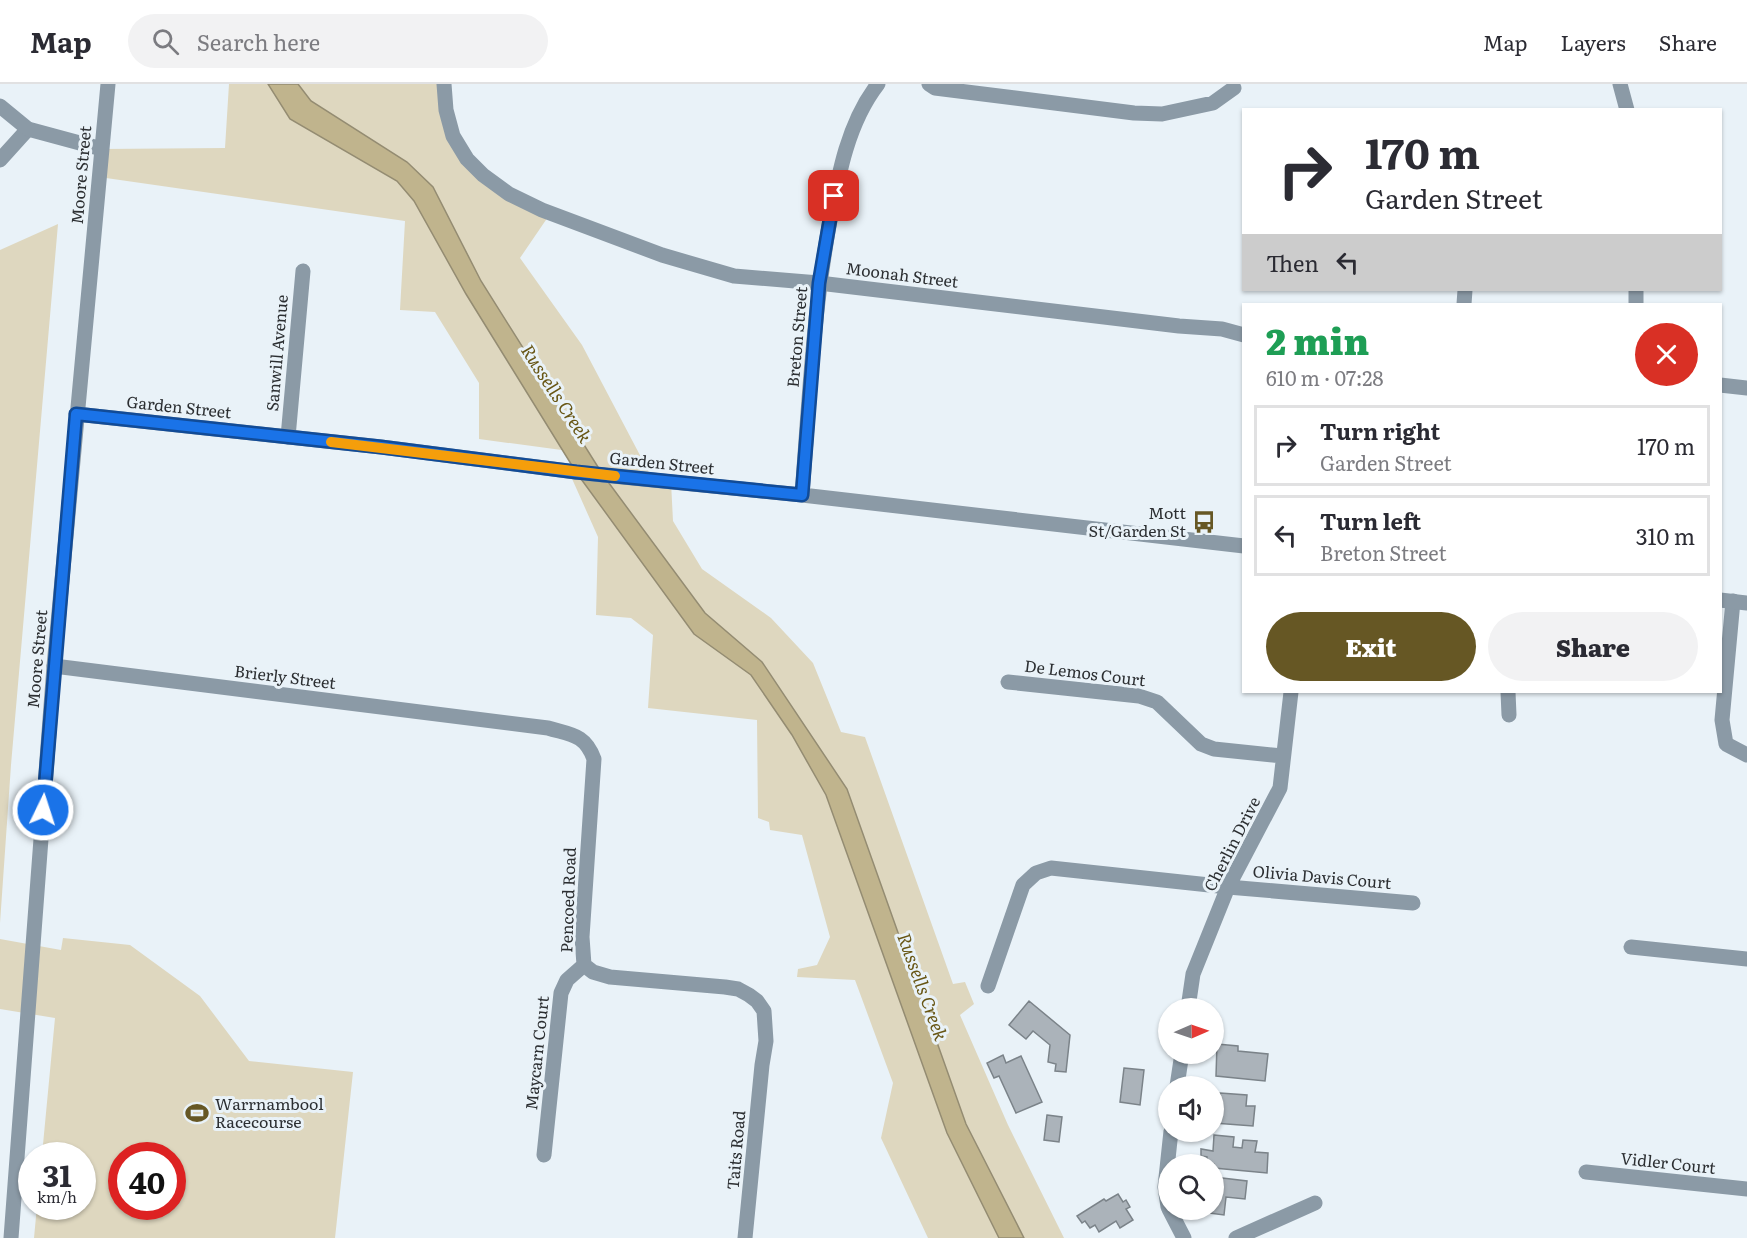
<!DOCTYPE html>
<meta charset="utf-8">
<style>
:root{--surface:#fff;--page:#f2f2f3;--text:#2b2b33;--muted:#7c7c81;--line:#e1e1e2;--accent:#665724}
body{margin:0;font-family:Literata,serif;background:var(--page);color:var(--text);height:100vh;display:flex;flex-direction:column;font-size:22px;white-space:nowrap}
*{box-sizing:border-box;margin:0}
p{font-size:20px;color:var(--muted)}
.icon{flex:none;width:33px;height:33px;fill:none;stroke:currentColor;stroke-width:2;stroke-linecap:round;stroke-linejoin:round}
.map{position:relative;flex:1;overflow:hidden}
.side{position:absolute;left:1242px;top:219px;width:480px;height:390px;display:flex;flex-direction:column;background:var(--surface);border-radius:0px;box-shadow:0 2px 4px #0004}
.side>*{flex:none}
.top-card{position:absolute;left:1242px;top:24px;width:480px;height:183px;border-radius:0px;box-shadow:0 2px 4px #0004;background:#fff;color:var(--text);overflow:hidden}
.needle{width:39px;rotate:88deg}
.fabs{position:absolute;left:1158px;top:914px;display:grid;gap:12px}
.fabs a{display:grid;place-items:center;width:66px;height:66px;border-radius:50%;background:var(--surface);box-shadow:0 2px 4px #0004;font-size:30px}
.speed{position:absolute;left:18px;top:1058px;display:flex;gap:12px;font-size:30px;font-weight:700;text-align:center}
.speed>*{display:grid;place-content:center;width:78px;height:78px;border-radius:50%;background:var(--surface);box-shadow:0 2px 4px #0004;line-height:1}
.speed small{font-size:15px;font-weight:400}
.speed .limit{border:9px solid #d22;background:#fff;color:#111}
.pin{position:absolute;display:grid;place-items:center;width:51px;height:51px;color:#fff;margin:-26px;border-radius:12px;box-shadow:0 3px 9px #0006}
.me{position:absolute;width:66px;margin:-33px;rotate:4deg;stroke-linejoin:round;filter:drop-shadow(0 0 4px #0008)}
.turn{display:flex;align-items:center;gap:21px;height:126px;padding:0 24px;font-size:27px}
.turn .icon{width:78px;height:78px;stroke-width:2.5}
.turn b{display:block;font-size:42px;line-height:51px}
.then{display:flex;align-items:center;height:57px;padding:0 24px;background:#0003;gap:12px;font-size:22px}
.round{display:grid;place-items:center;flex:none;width:63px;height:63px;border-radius:32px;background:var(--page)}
.headline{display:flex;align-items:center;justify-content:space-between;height:102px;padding:0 24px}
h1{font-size:36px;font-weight:800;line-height:45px;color:#1e9e55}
.action{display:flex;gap:12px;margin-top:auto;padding:12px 24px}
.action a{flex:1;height:69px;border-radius:36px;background:var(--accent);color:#fff;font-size:24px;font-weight:800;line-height:69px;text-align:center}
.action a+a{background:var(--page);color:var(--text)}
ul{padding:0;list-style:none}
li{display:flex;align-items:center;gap:18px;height:81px;margin:0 12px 9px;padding:0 12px;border:3px solid var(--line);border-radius:0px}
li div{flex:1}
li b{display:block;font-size:22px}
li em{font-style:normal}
header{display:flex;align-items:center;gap:36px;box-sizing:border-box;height:84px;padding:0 30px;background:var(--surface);border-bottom:2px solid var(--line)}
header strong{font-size:28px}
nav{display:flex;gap:33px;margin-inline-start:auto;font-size:21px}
.search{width:420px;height:54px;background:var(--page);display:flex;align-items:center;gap:15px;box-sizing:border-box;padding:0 21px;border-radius:33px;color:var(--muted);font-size:22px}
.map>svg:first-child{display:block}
.green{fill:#ded7bf;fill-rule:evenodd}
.water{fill:#c0b48d;stroke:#948c72;stroke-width:1.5}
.building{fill:#abb3ba;stroke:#7b8389;stroke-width:1.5}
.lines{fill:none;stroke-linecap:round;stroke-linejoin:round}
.minor{stroke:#8b9aa6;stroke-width:15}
.tertiary{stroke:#8b9aa6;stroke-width:15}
.route-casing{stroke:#114b97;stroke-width:15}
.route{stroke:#1a73e8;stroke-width:10}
.slow{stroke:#f59e0b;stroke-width:10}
.labels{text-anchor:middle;stroke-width:6;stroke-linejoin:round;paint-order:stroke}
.street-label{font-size:16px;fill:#2c2f32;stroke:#e9f2f8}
.poi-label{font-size:16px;fill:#2c2f32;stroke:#e9f2f8;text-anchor:end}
.water-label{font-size:18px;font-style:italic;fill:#685614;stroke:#e9f2f8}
</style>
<header>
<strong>Map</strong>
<div class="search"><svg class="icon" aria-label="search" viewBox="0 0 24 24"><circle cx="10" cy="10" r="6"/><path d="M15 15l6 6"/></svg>Search here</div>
<nav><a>Map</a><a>Layers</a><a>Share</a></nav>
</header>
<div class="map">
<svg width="1747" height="1154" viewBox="0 0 1747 1154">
<rect width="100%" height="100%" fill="#e9f2f8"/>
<!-- green -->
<path class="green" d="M229,0h215l23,75 83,55 -30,44 62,87 71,135 18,2 2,39 29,48 69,49 42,45 28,69 24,5 88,247 12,-2 9,22 -14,11 48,110 56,113h-136l-47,-100 12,-55 -38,-103 -58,-3 1,-8 19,-4 13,-28 -28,-102 -32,-5 -1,-8 -11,-4 -1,-98 -109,-12 5,-73 -22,-17 -35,-3 2,-78 -29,-65 18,2 -18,-23 -90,-12v-56l-44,-71 -35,-2 5,-89 -306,-44 3,-28 123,-1z
M58,140l-47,541 -11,158v-673z
M63,854l67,7 70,51 49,65 104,11 -18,166h-301l3,-32h45v-51h-40l13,-137 -55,-9v-70l61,11zM122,1071h50v51h-50z"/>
<!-- water -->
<path class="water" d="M268,0h30l13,17 96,61 26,25 48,94 122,194 102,138 57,49 85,127 119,335 58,114h-25l-52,-105 -121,-338 -34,-60 -41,-60 -57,-41 -118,-162 -110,-178 -52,-93 -17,-20 -107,-62z"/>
<!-- building -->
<path class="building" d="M1029,917l41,34 -4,37 -11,-1 1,-7 -8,-2 2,-17 -17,-14 -7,8 -17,-14z
M1217,960l21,2v5l30,3 -3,27 -49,-5z
M1003,971l3,8 15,-7 21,46 -26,11 -17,-37 -5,2 -7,-15z
M1124,984l20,2 -4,35 -20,-3z
M1220,1009l27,2 -1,11h9l-2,20 -39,-3v-10l4,1z
M1047,1031l15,2 -3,25 -15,-2z
M1214,1051l20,2 -1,10 9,1 1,-8 14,1 -2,11 13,1 -1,20 -53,-5v-4h-7v-7l-6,-1v-7l12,2z
M1214,1093l33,4 -2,18 -19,-2 -2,18 -22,-3v-3h12z
M1118,1110l5,8 3,-2 4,7 -4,2 7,11 -13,8 -4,-7 -17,11 -4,-7 -5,3 -5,-7 -3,2 -5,-7 27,-17 2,2z"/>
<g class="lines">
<!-- minor -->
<path class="minor" d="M444,0l2,26 7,26 14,23 16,16 26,19 33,16 120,45 72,21 85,7 360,43 43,3 22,6
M929,0l6,4 199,25 28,1 51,-11 21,-15
M1620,0l7,26
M0,76l28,-31
M1464,220l1,-14
M1636,220v-14
M1720,301l27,3
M288,353l15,-166
M576,388l27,3
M1733,517l-11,119 4,24 21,11
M54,582l494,62c23,7 37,6 46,31l-12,178 2,28 9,7 17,5 115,10 13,2 11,6 8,6 7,10 2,30 -4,24 -17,173
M1008,598l131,14 18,6 44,42 13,5 68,7
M1508,608l1,23
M1631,863l116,12
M988,902l35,-101 13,-12 15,-5 177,19 185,16
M1188,924l5,-34 35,-87 52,-99 11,-96
M1177,1002l5,-33
M544,1071l17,-162 6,-13 17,-15
M1586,1088l161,17
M1168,1123l-3,-20 6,-56
M1169,1125l15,29
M1236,1154l79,-35"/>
<!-- tertiary -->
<path class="tertiary" d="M0,22l28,23 74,20
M76,330l305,33 195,25
M603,391l199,20 442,51
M802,411c7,-90 11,-180 27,-269 9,-49 18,-102 49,-142
M1720,516l27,3
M11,1154l43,-572 54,-582"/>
</g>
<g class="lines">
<!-- route casing -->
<g class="route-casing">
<path id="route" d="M43,726l33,-396 305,33 195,25 226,23 17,-212 15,-87"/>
</g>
<!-- route -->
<use href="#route" class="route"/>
<!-- slow -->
<path class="slow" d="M331,358l284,34"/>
</g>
<!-- icons -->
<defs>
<g id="bus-bare" transform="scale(1.8)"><path d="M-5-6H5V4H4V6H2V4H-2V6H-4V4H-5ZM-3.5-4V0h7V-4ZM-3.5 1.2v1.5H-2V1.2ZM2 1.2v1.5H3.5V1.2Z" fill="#665724" stroke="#e9f2f8" stroke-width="2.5" paint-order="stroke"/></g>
<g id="stadium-bare" transform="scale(1.8)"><path d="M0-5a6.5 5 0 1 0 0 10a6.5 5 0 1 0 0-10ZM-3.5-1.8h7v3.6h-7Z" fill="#665724" stroke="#e9f2f8" stroke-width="2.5" paint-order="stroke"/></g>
</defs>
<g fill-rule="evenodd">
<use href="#bus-bare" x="1204" y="438"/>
<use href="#stadium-bare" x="197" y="1029"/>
</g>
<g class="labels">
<!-- street labels -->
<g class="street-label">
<text transform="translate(81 91) rotate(-85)" y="6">Moore Street</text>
<text transform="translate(902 191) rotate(7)" y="6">Moonah Street</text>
<text transform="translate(797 253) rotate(-85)" y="6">Breton Street</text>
<text transform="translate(277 269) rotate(-85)" y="6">Sanwill Avenue</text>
<text transform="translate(179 323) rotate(6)" y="6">Garden Street</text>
<text transform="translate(662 379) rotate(6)" y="6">Garden Street</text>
<text transform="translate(37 575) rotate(-85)" y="6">Moore Street</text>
<text transform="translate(1085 589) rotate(7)" y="6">De Lemos Court</text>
<text transform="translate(285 593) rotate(7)" y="6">Brierly Street</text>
<text transform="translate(1232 760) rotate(-63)" y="6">Cherlin Drive</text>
<text transform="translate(1322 793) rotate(5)" y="6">Olivia Davis Court</text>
<text transform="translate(568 816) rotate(-88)" y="6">Pencoed Road</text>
<text transform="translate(537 969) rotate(-84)" y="6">Maycarn Court</text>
<text transform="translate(736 1066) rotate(-85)" y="6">Taits Road</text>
<text transform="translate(1668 1079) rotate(6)" y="6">Vidler Court</text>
</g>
<!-- poi labels -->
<g class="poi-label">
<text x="1186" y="435">Mott<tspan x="1186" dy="18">St/Garden St</tspan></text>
<text x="215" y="1026" text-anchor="start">Warrnambool<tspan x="215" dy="18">Racecourse</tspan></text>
</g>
<!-- water labels -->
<g class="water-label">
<text transform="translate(556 310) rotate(57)" y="6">Russells Creek</text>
<text transform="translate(922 903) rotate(70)" y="6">Russells Creek</text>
</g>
</g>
</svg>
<div class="fabs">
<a><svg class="needle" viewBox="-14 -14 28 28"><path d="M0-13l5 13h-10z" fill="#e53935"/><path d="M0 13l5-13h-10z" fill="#7c7c81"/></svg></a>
<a><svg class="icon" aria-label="sound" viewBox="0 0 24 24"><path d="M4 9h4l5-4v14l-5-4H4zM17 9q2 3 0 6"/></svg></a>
<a><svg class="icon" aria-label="search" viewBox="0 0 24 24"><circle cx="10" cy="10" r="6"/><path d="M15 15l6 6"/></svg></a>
</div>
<div class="speed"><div>31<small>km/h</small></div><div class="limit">40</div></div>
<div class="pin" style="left:834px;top:112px;background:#d93025"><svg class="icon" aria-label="arrive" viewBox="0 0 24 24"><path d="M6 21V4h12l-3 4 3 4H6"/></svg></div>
<svg class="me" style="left:43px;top:726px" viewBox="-20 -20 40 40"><circle r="17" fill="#1a73e8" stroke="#fff" stroke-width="3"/><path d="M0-11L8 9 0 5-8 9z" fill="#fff"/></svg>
<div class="top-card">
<div class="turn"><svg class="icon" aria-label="right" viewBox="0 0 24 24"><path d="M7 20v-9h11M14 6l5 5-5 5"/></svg><div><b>170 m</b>Garden Street</div></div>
<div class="then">Then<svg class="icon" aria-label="left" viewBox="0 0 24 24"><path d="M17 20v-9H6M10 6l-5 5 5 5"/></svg></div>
</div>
<section class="side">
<div class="headline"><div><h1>2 min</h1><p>610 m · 07:28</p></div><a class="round" style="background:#d93025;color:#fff"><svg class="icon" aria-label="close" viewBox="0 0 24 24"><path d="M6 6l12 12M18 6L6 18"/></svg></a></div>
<ul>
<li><svg class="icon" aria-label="right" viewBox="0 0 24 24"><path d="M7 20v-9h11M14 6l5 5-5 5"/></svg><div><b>Turn right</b><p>Garden Street</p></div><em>170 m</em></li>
<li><svg class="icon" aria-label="left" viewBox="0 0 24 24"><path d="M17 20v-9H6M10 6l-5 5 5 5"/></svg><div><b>Turn left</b><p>Breton Street</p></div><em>310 m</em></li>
</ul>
<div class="action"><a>Exit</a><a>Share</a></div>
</section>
</div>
